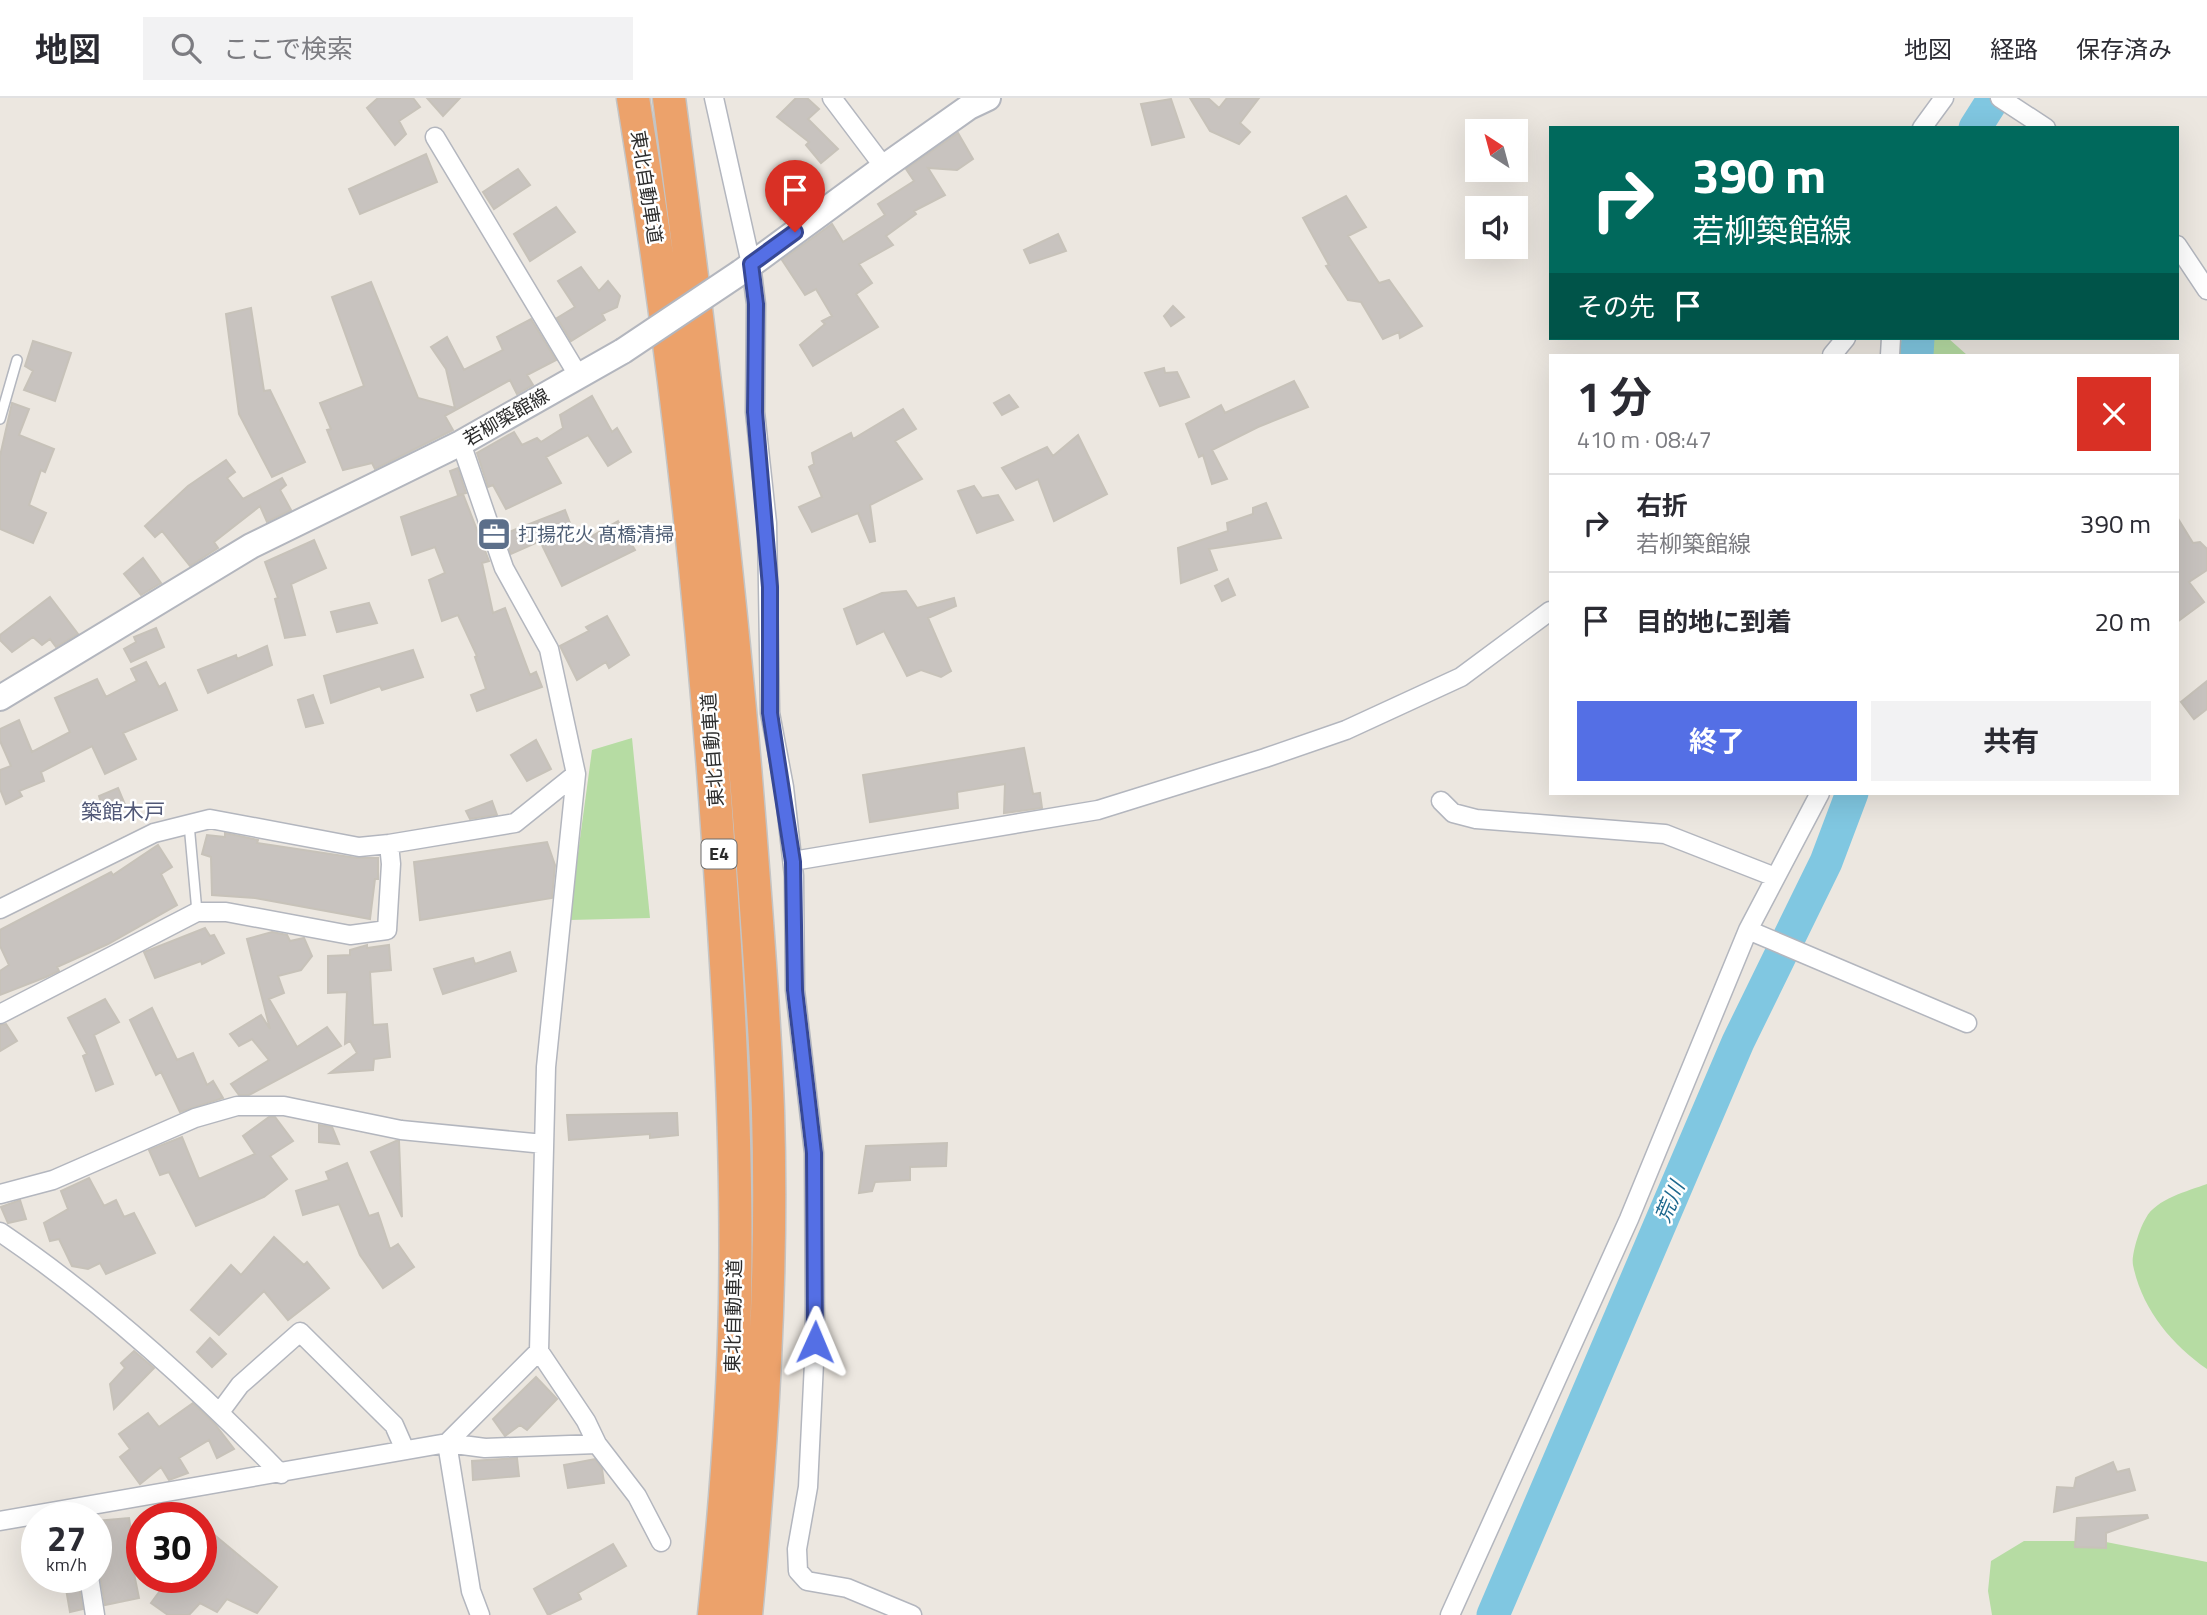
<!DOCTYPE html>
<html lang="ja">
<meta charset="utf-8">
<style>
:root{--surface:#fff;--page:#f2f2f3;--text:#2b2b33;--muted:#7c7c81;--line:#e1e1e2;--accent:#546fe5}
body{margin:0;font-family:"Titillium Web","Noto Sans JP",sans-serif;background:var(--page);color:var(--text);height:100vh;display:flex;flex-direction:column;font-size:26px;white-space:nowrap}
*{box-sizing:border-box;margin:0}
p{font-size:23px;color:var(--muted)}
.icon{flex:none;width:38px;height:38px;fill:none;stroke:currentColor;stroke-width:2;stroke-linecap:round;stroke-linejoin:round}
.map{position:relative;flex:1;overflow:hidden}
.side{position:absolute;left:1549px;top:256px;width:630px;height:441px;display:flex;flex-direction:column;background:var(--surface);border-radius:0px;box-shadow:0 7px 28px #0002}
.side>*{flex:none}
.top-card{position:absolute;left:1549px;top:28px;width:630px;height:214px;border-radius:0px;box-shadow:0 7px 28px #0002;background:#00695c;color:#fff;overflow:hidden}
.needle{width:46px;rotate:324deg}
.controls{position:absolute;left:1465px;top:21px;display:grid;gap:14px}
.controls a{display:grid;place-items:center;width:63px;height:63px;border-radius:0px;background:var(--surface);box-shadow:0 7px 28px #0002;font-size:35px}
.speed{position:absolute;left:21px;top:1404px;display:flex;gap:14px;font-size:35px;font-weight:700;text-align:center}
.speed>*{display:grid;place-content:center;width:91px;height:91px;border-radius:50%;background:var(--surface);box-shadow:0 7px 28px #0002;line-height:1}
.speed small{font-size:18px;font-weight:400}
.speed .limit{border:10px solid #d22;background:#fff;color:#111}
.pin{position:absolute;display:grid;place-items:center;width:60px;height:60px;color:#fff;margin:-72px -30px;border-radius:50% 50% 50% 0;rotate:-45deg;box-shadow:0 0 7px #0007}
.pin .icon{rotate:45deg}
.me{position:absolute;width:77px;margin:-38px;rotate:1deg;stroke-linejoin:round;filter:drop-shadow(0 0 5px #0008)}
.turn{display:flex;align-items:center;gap:24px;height:147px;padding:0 28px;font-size:32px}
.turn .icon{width:91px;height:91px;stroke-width:2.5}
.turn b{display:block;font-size:49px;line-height:60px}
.then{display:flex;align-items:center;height:66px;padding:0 28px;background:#0003;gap:14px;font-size:26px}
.round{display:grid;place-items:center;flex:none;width:74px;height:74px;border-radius:0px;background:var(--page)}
.summary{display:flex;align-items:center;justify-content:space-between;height:119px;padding:0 28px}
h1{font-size:42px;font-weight:700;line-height:52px}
.cta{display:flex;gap:14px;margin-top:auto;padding:14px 28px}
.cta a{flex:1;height:80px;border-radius:0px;background:var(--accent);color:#fff;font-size:28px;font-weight:700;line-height:80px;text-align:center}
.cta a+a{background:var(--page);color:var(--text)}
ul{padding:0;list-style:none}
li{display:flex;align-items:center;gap:21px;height:98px;padding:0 28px;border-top:2px solid var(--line)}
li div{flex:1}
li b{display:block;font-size:26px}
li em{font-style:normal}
header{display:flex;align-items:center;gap:42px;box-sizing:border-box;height:98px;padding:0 35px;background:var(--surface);border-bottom:2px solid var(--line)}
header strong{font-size:33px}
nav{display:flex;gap:38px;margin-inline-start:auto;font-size:24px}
.search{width:490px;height:63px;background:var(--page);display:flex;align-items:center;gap:18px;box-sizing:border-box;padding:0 24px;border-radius:0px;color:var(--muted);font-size:26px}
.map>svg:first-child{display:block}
.green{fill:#b6dca3}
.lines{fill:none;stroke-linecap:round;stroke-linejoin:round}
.river{stroke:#80c7e1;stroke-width:33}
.building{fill:#c8c3bf;stroke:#c7c2b9;stroke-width:2}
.lane-casing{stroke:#b3b6be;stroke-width:12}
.street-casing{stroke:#b3b6be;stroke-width:21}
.secondary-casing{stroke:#b3b6be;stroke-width:28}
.highway-casing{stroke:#c4c4c4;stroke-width:35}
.lane{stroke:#fff;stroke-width:9}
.street{stroke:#fff;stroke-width:18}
.secondary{stroke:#fff;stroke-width:24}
.highway{stroke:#eca26b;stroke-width:32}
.secondary-bridge-casing{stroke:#b3b6be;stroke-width:28;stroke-linecap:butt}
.secondary-bridge{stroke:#fff;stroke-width:24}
.route-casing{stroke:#374895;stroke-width:18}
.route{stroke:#546fe5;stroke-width:12}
.labels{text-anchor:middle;stroke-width:5;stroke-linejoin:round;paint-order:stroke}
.shield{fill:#fff;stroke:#6b6b6b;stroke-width:2}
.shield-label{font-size:18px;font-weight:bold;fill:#2c2c2c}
.street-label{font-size:19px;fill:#2c2c2c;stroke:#fff}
.service-label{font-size:19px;fill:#4e5e75;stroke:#fff;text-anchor:start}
.neighbourhood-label{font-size:21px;fill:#515877;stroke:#fff}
.water-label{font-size:21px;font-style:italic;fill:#1e688e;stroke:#fff}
</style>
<header>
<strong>地図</strong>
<div class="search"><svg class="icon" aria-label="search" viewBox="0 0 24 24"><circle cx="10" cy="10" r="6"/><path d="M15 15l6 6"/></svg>ここで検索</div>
<nav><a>地図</a><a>経路</a><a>保存済み</a></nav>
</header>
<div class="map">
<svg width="2207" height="1517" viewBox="0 0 2207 1517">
<rect width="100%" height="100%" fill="#ece7e0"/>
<!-- green -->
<path class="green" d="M1904,240h44l19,17h-80z
M632,640l18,180 -81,2 23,-170z
M2207,1086v185c-36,-25 -65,-60 -74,-104 -2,-10 7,-38 13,-47 10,-19 42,-27 61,-34z
M2024,1443h77l106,21v53h-215l-4,-24 3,-30z"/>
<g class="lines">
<!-- river -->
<path class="river" d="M1975,30l19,-30
M1917,257l1,-17
M1493,1517l245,-573 88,-180 26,-69"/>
</g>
<!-- building -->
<path class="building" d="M378,0h35l7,9 -21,14 7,13 -11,11 -28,-37z
M427,0h33l-17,18z
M796,0h11l12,11 -11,10 30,30 -17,14 -15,-18 3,-3 -32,-25z
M1190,0h18l11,10 8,-10h32l-19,25 10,9 -11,12 -29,-13z
M1171,1l13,38 -32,8 -11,-41z
M958,35l15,26 -16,11 -29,-2 17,27 -31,16 2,3 -30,22 7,9 -34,19 13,19 -16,11 22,33 -65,39 -13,-21 25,-21 -3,-3 10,-5 -16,-27 -11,6 -23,-35 50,-36 11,18 42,-27 -7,-11 36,-23 -8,-12z
M426,56l11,28 -77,32 -11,-25z
M518,71l12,16 -36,24 -11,-17z
M801,73l14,19 -34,29 -12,-17z
M1346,98l20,31 -18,9 31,47 10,-3 33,46 -22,12 -1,-6 -16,7 -22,-37 -13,-2 -22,-34 3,-1 -26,-47z
M556,109l19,25 -45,29 -16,-27z
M1058,136l8,17 -36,12 -6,-13z
M581,169l18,24 9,-10 12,15 -3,11 -15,7 3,6 -34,21 -14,-23 18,-11 -17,-26z
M371,184l47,116 37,10 -9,-39 -15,-22 16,-10 17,33 39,-20 -6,-13 34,-18 25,41 -29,15 6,10 -16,9 -7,-14 -65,36 8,14 -78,39 -3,-6 -29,7 -16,-40 4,-1 -11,-26 44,-17 -32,-89z
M1173,208l11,11 -13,9 -7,-10z
M251,210l13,83 6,-1 35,72 -33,15 -33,-63 -13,-100z
M33,243l38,12 -16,48 -31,-11 9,-19 -8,-5z
M1164,270l1,5 12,-1 12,25 -29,9 -15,-33z
M1294,283l14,26 -50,20 -46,23 15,29 -15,5 -9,-29 -4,2 -13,-33 35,-19 4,8z
M1009,297l9,12 -16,8 -8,-12z
M592,298l20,36 5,-4 14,24 -23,14 -20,-31 -42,22 15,26 -55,26 -13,-24 -5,2 -11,-34 37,-21 8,13 15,-7 4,4 22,-14 -3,-13z
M12,305l17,6 -10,26 35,14 -9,23 -4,-2 -12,35 17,8 -13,30 -33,-14v-73z
M903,311l13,20 -21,12 27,38 -52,26 5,36 -5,1 -12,-29 -46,19 -13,-25 23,-10 -13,-30 5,-3 -2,-11 39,-20 2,6z
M1078,337l29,59 -53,27 -16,-42 -22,10 -14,-21 45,-21 6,9z
M226,362l9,12 -8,6 16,21 39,-21 4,7 -6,5 11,20 -24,12 -7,-16 -46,36 4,6 -28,18 -28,-35 -7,6 -10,-11 43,-40z
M458,370l8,25 -8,2 -8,-24z
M974,388l8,12 16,-3 15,25 -36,13 -19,-42z
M463,396l26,67 -7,2 11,50 12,-5 25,67 6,-3 6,15 -65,24 -6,-16 15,-6 -11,-32 2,-1 -19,-41 -16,6 -13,-41 16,-7 -10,-26 -23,8 -11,-38z
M1266,405l15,35 -72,11 8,21 -36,13 -3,-35 50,-17 -1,-8 26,-9v-6z
M565,412l13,34 40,-23 17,29 -73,36 -22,-45 -29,13 -7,-20z
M2177,419l16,26 7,-1 7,7v21l-18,12 15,20 -27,20z
M314,442l12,28 -35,16 14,51 -20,3 -10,-39 3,-1 -13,-36z
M143,460l18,25 -20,12 -17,-21z
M1228,481l7,16 -13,6 -7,-15z
M906,493l11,17 37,-10 2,8 -28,12 23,53 -10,6 -20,-7 -14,6 -23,-45 -27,13 -13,-35 38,-16z
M50,499l28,37 -22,13 -6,-8 -8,6 -9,-8 -21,15 -12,-12v-5z
M369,505l8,20 -40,9 -6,-20z
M607,518l22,39 -20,13 -3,-6 -29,18 -17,-34 29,-15 -3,-4z
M156,530l8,19 -33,15 -7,-13 12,-7 -2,-5z
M267,548l5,19 -64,28 -10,-23 38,-15 1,4z
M413,552l10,27 -41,13 -2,-4 -49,17 -7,-27z
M146,564l13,25 6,-4 12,27 -54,23 13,26 -31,15 -13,-28 -51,26 3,9 -25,10 3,5 -16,8 -6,-15v-19l11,-4 -11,-25v-12l19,-9 13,32 38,-20 -15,-34 42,-19 9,18 31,-16 -6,-12z
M2207,583v28l-13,10 -13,-17z
M313,597l10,28 -17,4 -8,-27z
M536,642l15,29 -24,12 -16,-26z
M1024,650l9,46 7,-1 2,15 -38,5 1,-29 -48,8 1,16 -88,14 -7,-47z
M118,690l8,19 -20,10 -7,-21z
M492,703l5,14 -27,4 -4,-8z
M225,735l33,7 -1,3 100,15h21v21h-3l-5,40 -115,-21 -43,-3 -1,-38 -9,-3 5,-19 18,2z
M547,744l8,23 -3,33 -132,22 -6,-58z
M158,747l14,22 -11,7 16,31 -69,39 -51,23 2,4 -13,6 -46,18v-24l9,-6 -9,-19v-16l111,-58 2,3z
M205,830l5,8 4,-1 10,18 -22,11 -1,-3 -46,17 -11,-26z
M272,834l15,3 3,6 14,-3 8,18 -11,14 -23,6 6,17 -15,6 28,48 30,-20 14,19 -92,49h-10l-8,-11 38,-24 -17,-21 -13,7 -9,-12 31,-19 9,14 -23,-90z
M367,847v3l22,-3 2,25 -21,2 3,53 14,-1 3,33 -16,2 -1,11 -43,3 27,-20 -7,-12 -5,3 2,-52 -19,1v-37l22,-1v-5z
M510,854l6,19 -73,23 -9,-25 39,-11 2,6z
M105,901l14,23 -25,13 19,49 -17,7 -13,-35 4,-2 -19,-36z
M152,910l25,52 16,-7 14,32 6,-4 10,17 -43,14 -19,-40 -5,3 -26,-55z
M6,926l11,17 -17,10v-26z
M677,1015l1,22 -28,3v-4l-81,6 -2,-25z
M269,1019h6l18,24 -23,15 17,23 -23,18 -68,29 -27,-54 -9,3 -11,-25 33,-13 17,42 56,-25 -12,-18z
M319,1027l13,2 7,17 -20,-2z
M396,1043h3l3,76 -31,-65z
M947,1045l-1,23 -36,1v13l-35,2 -3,9 -13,2 7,-47z
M347,1065l22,53 9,-3 12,36 8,-5 16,23 -31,21 -23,-33 -21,-51 -36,11 -7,-24 33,-11 -3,-8z
M89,1080l15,28 12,-6 8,17 10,-4 21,40 -49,21 -6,-11 -12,6 -16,-3 -13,-27 -9,2 -6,-18 24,-14 -7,-18z
M20,1102l6,19 -18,4 -7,-16z
M274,1139l30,28 3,-3 22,26 -41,32 -24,-29 -45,44 -28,-25 40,-45 10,10z
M210,1240l16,16 -14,13 -15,-15z
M134,1253l20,17 -40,41 -4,-25 15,-16 -4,-5z
M536,1279l21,22 -30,31 -7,-5 -15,11 -12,-17z
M193,1305l21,20 20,26 -17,9 -8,-18 -30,18 9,15 -19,7 -8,-13 -21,17 -20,-27 10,-8 -11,-15 29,-21 11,14z
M517,1360l2,18 -46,4 -1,-19z
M595,1361l7,10 2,14 -36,5 -4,-23z
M2113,1364l4,10 12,-3 6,21 -81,22 3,-25 17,1 2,-10z
M2147,1417l1,3 -42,15v15l-31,-1 2,-29z
M129,1420l5,30 -5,1 10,49 -34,7 -9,-52v-32z
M212,1435l65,54 -20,26 -30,-14 -10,13 -17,-9 -11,12h-21l-17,-12 14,-19 7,4 11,-11h18v-43z
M613,1446l13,22 -48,27 3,6 -33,16 -14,-26z
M79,1488l4,23 -13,3 -4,-23z"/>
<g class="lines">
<!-- lane casing -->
<g class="lane-casing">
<path id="lane" d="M0,321l17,-59
M189,726l8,88"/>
</g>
<!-- street casing -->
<g class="street-casing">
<path id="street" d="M714,0l37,166 5,40 -1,108 12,111 3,190 14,74 10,89 1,114 19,163 1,189 -7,145 -11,62 1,22 9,10 40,7 65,27
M832,0l52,69
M2000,0l46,30
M1922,30l22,-30
M435,39l143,238
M2177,147l30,45
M1832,257l14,-17
M1890,257l1,-17
M1820,695l-72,137 219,93
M1441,703l12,12 23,6 189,15 110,43
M793,763l305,-51 167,-52 81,-28 115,-53 89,-66
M0,811l154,-76 56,-14 149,28 30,-3 126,-21 61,-49
M0,916l197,-102h29l124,23 37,-5 4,-66 -2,-20
M0,1096l53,-14 142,-62 42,-12h47l117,24 143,14
M0,1134c102,69 195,154 281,242
M539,1253l47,70 11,23 40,52 24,46
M220,1314l20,-27 60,-53 94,93 11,25
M0,1423l447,-78 92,-92 7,-284 30,-293 -27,-125 -45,-81 -43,-125
M89,1479l6,38
M480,1517l-9,-24 -24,-148 38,5 112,-4
M1450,1517l179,-396 119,-289"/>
</g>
<!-- secondary casing -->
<g class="secondary-casing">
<path id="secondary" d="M741,174l143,-105 85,-60 19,-9
M0,600l251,-152 210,-103 162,-92"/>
</g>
<!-- highway casing -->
<g class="highway-casing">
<path id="highway" d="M633,0c38,232 65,465 82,699 12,168 23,336 20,505 -2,105 -10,209 -21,313
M669,0c32,243 62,486 81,730 7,94 15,188 18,283 5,168 -6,336 -22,504"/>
</g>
<!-- lane -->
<use href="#lane" class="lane"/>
<!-- street -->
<use href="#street" class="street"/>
<!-- secondary -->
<use href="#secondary" class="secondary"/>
<!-- highway -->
<use href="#highway" class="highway"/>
<!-- secondary-bridge casing -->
<g class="secondary-bridge-casing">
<path id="secondary-bridge" d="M623,253l118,-79"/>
</g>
<!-- secondary-bridge -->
<use href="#secondary-bridge" class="secondary-bridge"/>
</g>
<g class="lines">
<!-- route casing -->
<g class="route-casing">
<path id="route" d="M795,134l-44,32 5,40 -1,108 15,175v126l23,149 2,128 19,163 1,189"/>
</g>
<!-- route -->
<use href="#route" class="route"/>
</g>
<!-- icons -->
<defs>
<g id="office-square" transform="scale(1.75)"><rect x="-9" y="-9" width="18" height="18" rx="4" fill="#5c6f8a" stroke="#fff"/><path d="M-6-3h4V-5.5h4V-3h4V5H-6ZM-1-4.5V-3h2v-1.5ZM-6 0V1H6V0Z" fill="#fff"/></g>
</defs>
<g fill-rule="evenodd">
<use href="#office-square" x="494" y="436"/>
</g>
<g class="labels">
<!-- shield labels -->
<rect class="shield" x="701.5" y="741.5" width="35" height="29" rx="5"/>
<g class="shield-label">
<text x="719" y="762">E4</text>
</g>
<!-- street labels -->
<g class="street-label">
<text transform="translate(647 89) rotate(81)" y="7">東北自動車道</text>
<text transform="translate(506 319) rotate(-30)" y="7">若柳築館線</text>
<text transform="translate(712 652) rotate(-94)" y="7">東北自動車道</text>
<text transform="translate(733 1218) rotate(-89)" y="7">東北自動車道</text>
</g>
<!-- service labels -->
<g class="service-label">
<text x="518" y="443">打揚花火 髙橋清掃</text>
</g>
<!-- neighbourhood labels -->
<g class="neighbourhood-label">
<text x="123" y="721">築館木戸</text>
</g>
<!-- water labels -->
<g class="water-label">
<text transform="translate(1670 1104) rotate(-67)" y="7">荒川</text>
</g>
</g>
</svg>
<div class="controls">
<a><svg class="needle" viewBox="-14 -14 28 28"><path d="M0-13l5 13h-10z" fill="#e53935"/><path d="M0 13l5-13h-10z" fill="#7c7c81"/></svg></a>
<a><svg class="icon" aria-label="sound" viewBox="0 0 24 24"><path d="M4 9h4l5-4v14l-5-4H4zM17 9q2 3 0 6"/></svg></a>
</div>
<div class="speed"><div>27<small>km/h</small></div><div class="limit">30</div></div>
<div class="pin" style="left:795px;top:134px;background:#d93025"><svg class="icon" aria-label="arrive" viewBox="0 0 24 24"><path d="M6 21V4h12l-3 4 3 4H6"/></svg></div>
<svg class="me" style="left:815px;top:1244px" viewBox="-20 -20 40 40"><path d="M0-17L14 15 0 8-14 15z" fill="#546fe5" stroke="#fff" stroke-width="4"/></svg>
<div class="top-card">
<div class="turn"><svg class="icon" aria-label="right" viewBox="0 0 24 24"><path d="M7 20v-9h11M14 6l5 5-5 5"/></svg><div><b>390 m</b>若柳築館線</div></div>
<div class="then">その先<svg class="icon" aria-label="arrive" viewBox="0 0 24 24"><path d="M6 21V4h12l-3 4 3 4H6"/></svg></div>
</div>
<section class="side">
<div class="summary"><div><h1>1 分</h1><p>410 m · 08:47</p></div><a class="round" style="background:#d93025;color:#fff"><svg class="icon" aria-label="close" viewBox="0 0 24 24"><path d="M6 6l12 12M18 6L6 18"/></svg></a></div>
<ul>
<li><svg class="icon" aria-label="right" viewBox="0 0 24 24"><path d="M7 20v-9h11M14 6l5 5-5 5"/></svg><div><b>右折</b><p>若柳築館線</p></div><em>390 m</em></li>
<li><svg class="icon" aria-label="arrive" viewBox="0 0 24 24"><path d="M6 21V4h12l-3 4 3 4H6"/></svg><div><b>目的地に到着</b></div><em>20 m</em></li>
</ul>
<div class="cta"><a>終了</a><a>共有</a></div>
</section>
</div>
